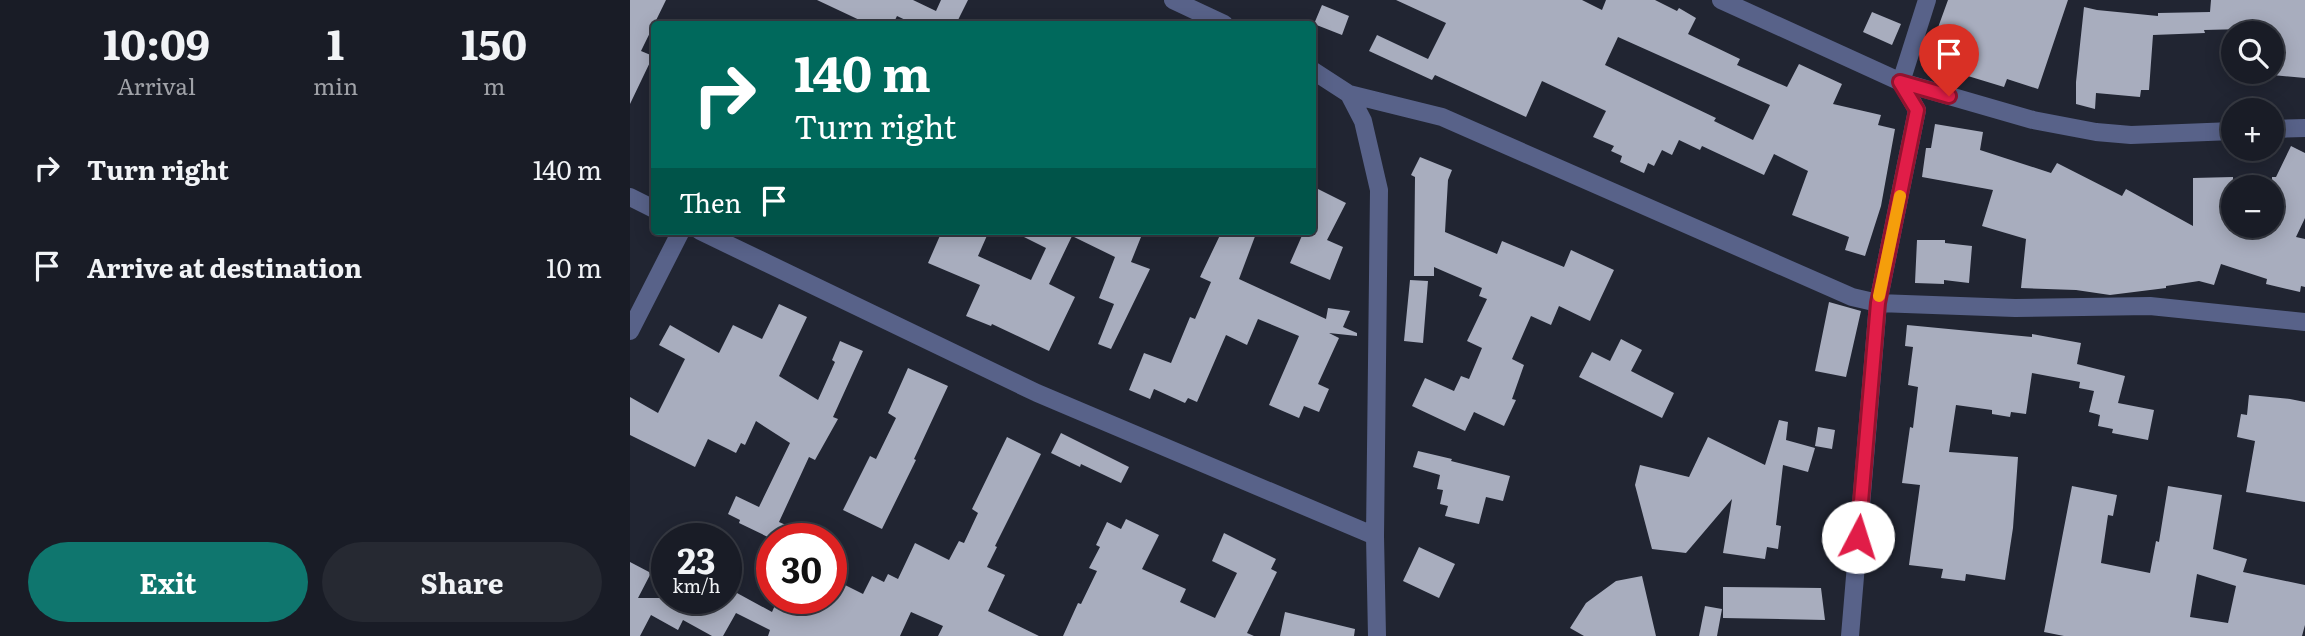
<!DOCTYPE html>
<meta charset="utf-8">
<style>
:root{--surface:#191c26;--page:#262932;--text:#f1f3f6;--muted:#9fa1a7;--line:#373a43;--accent:#0f766e}
body{margin:0;font-family:Literata,serif;background:var(--page);color:var(--text);height:100vh;display:flex;flex-direction:column;font-size:26px;white-space:nowrap}
*{box-sizing:border-box;margin:0}
p{font-size:23px;color:var(--muted)}
.icon{flex:none;width:38px;height:38px;fill:none;stroke:currentColor;stroke-width:2;stroke-linecap:round;stroke-linejoin:round}
.map{position:relative;flex:1;overflow:hidden}
.drawer{display:flex;flex-direction:column;background:var(--surface);width:630px}
.drawer>*{flex:none}
.guide{position:absolute;left:21px;top:21px;width:665px;height:214px;border-radius:7px;box-shadow:0 4px 18px #0003,0 0 0 2px var(--line);background:#00695c;color:#fff;overflow:hidden}
.tools{position:absolute;left:1591px;top:21px;display:grid;gap:14px}
.tools a{display:grid;place-items:center;width:63px;height:63px;border-radius:50%;background:var(--surface);box-shadow:0 4px 18px #0003,0 0 0 2px var(--line);font-size:35px}
.speed{position:absolute;left:21px;top:523px;display:flex;gap:14px;font-size:35px;font-weight:700;text-align:center}
.speed>*{display:grid;place-content:center;width:91px;height:91px;border-radius:50%;background:var(--surface);box-shadow:0 4px 18px #0003,0 0 0 2px var(--line);line-height:1}
.speed small{font-size:18px;font-weight:400}
.speed .limit{border:10px solid #d22;background:#fff;color:#111}
.pin{position:absolute;display:grid;place-items:center;width:60px;height:60px;color:#fff;margin:-72px -30px;border-radius:50% 50% 50% 0;rotate:-45deg;box-shadow:0 0 7px #0007}
.pin .icon{rotate:45deg}
.me{position:absolute;width:77px;margin:-38px;rotate:5deg;stroke-linejoin:round;filter:drop-shadow(0 0 5px #0008)}
.turn{display:flex;align-items:center;gap:24px;height:147px;padding:0 28px;font-size:32px}
.turn .icon{width:91px;height:91px;stroke-width:2.5}
.turn b{display:block;font-size:49px;line-height:60px}
.then{display:flex;align-items:center;height:66px;padding:0 28px;background:#0003;gap:14px;font-size:26px}
.eta{display:flex;justify-content:space-evenly;align-items:center;height:119px;text-align:center}
.eta b{font-size:42px;font-weight:700;line-height:49px}
.button{display:flex;gap:14px;margin-top:auto;padding:14px 28px}
.button a{flex:1;height:80px;border-radius:42px;background:var(--accent);color:#fff;font-size:28px;font-weight:700;line-height:80px;text-align:center}
.button a+a{background:var(--page);color:var(--text)}
ul{padding:0;list-style:none}
li{display:flex;align-items:center;gap:21px;height:98px;padding:0 28px}
li div{flex:1}
li b{display:block;font-size:26px}
li em{font-style:normal}
main{display:flex;flex:1;min-height:0}
.map>svg:first-child{display:block}
.building{fill:#a8adbe;fill-rule:evenodd}
.lines{fill:none;stroke-linecap:round;stroke-linejoin:round}
.minor{stroke:#586289;stroke-width:18}
.route-casing{stroke:#92132f;stroke-width:18}
.route{stroke:#e11d48;stroke-width:12}
.slow{stroke:#f59e0b;stroke-width:12}
</style>
<main>
<section class="drawer">
<div class="eta">
<div><b>10:09</b><p>Arrival</p></div>
<div><b>1</b><p>min</p></div>
<div><b>150</b><p>m</p></div>
</div>
<ul>
<li><svg class="icon" aria-label="right" viewBox="0 0 24 24"><path d="M7 20v-9h11M14 6l5 5-5 5"/></svg><div><b>Turn right</b></div><em>140 m</em></li>
<li><svg class="icon" aria-label="arrive" viewBox="0 0 24 24"><path d="M6 21V4h12l-3 4 3 4H6"/></svg><div><b>Arrive at destination</b></div><em>10 m</em></li>
</ul>
<div class="button"><a>Exit</a><a>Share</a></div>
</section>
<div class="map">
<svg width="1675" height="636" viewBox="0 0 1675 636">
<rect width="100%" height="100%" fill="#212532"/>
<!-- building -->
<path class="building" d="M0,0h36l-25,51 12,5 -23,48z
M187,0h96l23,11 5,-11h27l-11,22 6,2h-49l-17,-8 -4,8h-25z
M766,0h186l20,10 4,-10h49l22,11 2,-3 17,10 -8,16 52,25 -3,6 50,22 12,-23 43,20 -9,20 48,11 -3,10 17,4 -14,77 -16,50 -20,-6 4,-13 -57,-22 16,-44 -34,-17 -10,21 -62,-29 -2,4 -21,-10 -7,15 -10,-5 -8,16 -6,-3 -4,10 -24,-11 2,-6 -11,-5 3,-5 -21,-9 13,-26 -64,-30 -16,36 -91,-42 -3,5 -63,-29 8,-16 51,24 18,-36zM988,37l152,68 -17,35 -39,-19 2,-3 -111,-53z
M1318,0h120l-30,89 -31,-10 -3,8 -46,-14 5,-14 -23,-9v-5l-8,-1z
M1581,0h94v78l-33,-3v-42h-29l1,-4 -40,1 1,3 -52,2 -4,55h-8l-1,7 -44,-4 -1,16 -19,-5v-22l8,-75 13,3 61,6v-3l52,-1z
M692,5l27,11 -7,19 -28,-11z
M1242,12l29,12 -9,21 -29,-13z
M1305,124l48,8 -3,18 71,23 6,-10 65,33 4,-7 67,37v-48l40,-1v49h39v-49h4l15,-31 14,7v65l-9,19 9,2v48l-4,-1 -1,6 -34,-8 1,-5 -46,-15 -7,21 -15,-4 -33,5v2l-56,7 -34,-5 -55,-2 5,-49 -44,-13 11,-36 -71,-13 4,-29h5z
M790,157l32,13 -4,10 -3,52 52,22 5,-13 62,26 7,-17 43,20 -24,51 -31,-15 -8,19 -20,-9 -19,43 12,6 -12,34 4,1 -12,26 -30,-14 -9,19 -53,-25 13,-28 29,13 7,-15 8,3 13,-31 -15,-7 20,-42 -8,-3 3,-8 -48,-21v9h-20l1,-99 -4,-2z
M682,186l34,17 -19,37 16,7 -13,33 -40,-17 14,-32h8z
M312,231h47l-11,25 53,24 15,-32 -34,-17h116l13,6 -10,25 19,7 -39,80 -13,-5 16,-40 -15,-6 16,-41 -43,-21 -23,48 26,13 -26,54 -57,-27 -1,2 -25,-10 14,-31 -52,-22z
M592,231h35l-18,48 87,40 2,-11 22,3 -7,16 14,6v3l-28,-3 10,5 -21,46 11,5 -10,23 -15,-6 -5,12 -30,-13 30,-69 -41,-17 -11,26 -21,-10 -29,67 -9,-4 -3,5 -31,-14 -4,10 -21,-9 15,-37 27,10 19,-46 5,2 16,-37 -11,-5z
M1287,240h28v3l27,3 -3,37 -25,-3v4l-29,-1z
M780,280l18,1 -5,62 -19,-2z
M1199,302l32,9 -15,66 -31,-6z
M149,304l28,13 -28,59 39,24 17,-38 -3,-2 8,-19 23,10 -30,66 5,2 -23,41 -6,-3 -30,65 39,17h-46l-33,-16 1,-3 -12,-6 8,-18 23,11 31,-64 -34,-22 -11,24 -4,-2 -5,10 -28,-14 -13,28 -65,-32v-38l28,16 27,-54 -26,-14 11,-20 49,28 14,-28 29,14z
M1277,325l125,12v-3l49,9 -4,21 48,12 -7,27 36,7 -6,30 -36,-7 1,-4 -15,-3 2,-11 -11,-3 5,-21 -15,-3 1,-6 -48,-9 -6,41 -15,-2 -1,5 -18,-3v-4l-36,-5 -7,47 69,5 -5,71 -8,52 -39,-6 -1,7 -24,-3 2,-9 -34,-4 11,-80 -18,-2 8,-56 3,1 5,-41 -10,-2 5,-38 -8,-1z
M991,339l21,11 -11,21 43,22 -12,25 -83,-41 13,-25 18,9z
M278,368l40,18 -34,73 2,1 -34,69 -39,-19 27,-54 6,3 20,-41 -8,-5z
M1619,395l41,4 15,3v100l-59,-10 9,-51 -18,-4 4,-23 6,1z
M1149,420l9,2 -2,18 29,8 -7,24 -25,-7 -7,60 5,1 -3,23 -11,-2 -2,12 -42,-6 9,-54 -46,54 -34,-4 -17,-64 5,-20 49,12 19,-40 57,28z
M1188,427l17,3 -3,19 -17,-3z
M431,433l68,34 -8,16 -40,-19 -1,3 -29,-14z
M377,437l34,17 -46,92 2,1 -10,20 18,8 -17,36 51,25h-101l5,-10 -32,-14 -11,24h-132l2,-6 -34,-17 -13,23h-11l-29,-16 -5,10 -27,-15 -11,21h-10v-74l21,11 -13,25h88v-11l46,25 4,-9 25,12 8,-17h22v-20l32,16 9,-18 12,6 4,-8 10,5 17,-36 34,17 10,-19 5,2 14,-30 -6,-4z
M788,451l34,8 -1,2 59,15 -7,25 -17,-4 -7,27 -34,-8 3,-10 -8,-2 3,-14 -6,-1 3,-14 -27,-8z
M1442,486l45,9 -4,21 -5,-1 -7,48 49,10 6,-32 3,1 9,-56 54,9 -9,54 34,10 -4,13 62,13v40l-3,11h-238l-20,-4zM1567,574l39,12 -8,37 -38,-6z
M496,519l33,16 -17,34 44,20 -6,13 35,16 22,-45 -25,-12 12,-28 52,26 -5,10 6,3 -30,61 7,3h-191l15,-33 3,1 16,-33 -8,-3 11,-21 -4,-2 11,-23 14,7z
M789,547l36,17 -16,34 -36,-17z
M1012,576l14,60h-72l-14,-8 16,-25 30,-22z
M1093,587l98,1 4,32 -102,-2z
M1075,606l17,3 -5,27h-18z
M655,612l70,17 -1,7h-74z"/>
<g class="lines">
<!-- minor -->
<path class="minor" d="M543,0l51,24
M1091,0l180,82 132,38 63,12 35,3 102,-4
M682,70l37,24 93,23 410,180 26,6 137,5 135,-2 155,16
M719,94l14,27 16,69 -4,346 2,100
M1642,129l33,-1
M0,197l24,12
M70,231l337,162 338,143
M0,331l51,-100
M1220,636l28,-333 39,-193 -16,-28 26,-82"/>
</g>
<g class="lines">
<!-- route casing -->
<g class="route-casing">
<path id="route" d="M1228,537l20,-234 39,-193 -17,-28 49,14"/>
</g>
<!-- route -->
<use href="#route" class="route"/>
<!-- slow -->
<path class="slow" d="M1249,296l21,-100"/>
</g>
</svg>
<div class="tools">
<a><svg class="icon" aria-label="search" viewBox="0 0 24 24"><circle cx="10" cy="10" r="6"/><path d="M15 15l6 6"/></svg></a>
<a>+</a>
<a>−</a>
</div>
<div class="speed"><div>23<small>km/h</small></div><div class="limit">30</div></div>
<div class="pin" style="left:1319px;top:96px;background:#d93025"><svg class="icon" aria-label="arrive" viewBox="0 0 24 24"><path d="M6 21V4h12l-3 4 3 4H6"/></svg></div>
<svg class="me" style="left:1228px;top:537px" viewBox="-20 -20 40 40"><circle r="19" fill="#fff"/><path d="M0-13L10 11 0 6-10 11z" fill="#e11d48"/></svg>
<div class="guide">
<div class="turn"><svg class="icon" aria-label="right" viewBox="0 0 24 24"><path d="M7 20v-9h11M14 6l5 5-5 5"/></svg><div><b>140 m</b>Turn right</div></div>
<div class="then">Then<svg class="icon" aria-label="arrive" viewBox="0 0 24 24"><path d="M6 21V4h12l-3 4 3 4H6"/></svg></div>
</div>
</div>
</main>
